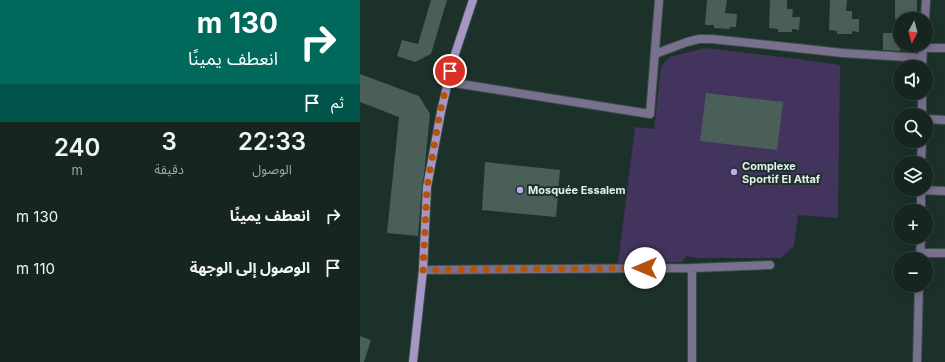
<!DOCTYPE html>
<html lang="ar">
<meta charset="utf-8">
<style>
:root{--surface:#162520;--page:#1f2d29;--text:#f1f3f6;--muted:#9ea5a5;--line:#35423e}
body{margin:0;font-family:Inter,"Noto Sans Arabic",sans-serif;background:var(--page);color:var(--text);direction:rtl;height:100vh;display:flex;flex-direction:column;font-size:15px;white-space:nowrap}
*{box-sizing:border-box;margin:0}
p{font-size:13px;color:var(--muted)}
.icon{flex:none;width:22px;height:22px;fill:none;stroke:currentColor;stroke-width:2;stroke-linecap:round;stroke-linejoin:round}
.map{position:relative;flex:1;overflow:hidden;direction:ltr}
.details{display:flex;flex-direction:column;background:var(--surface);width:360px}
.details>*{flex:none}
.top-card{background:#00695c;color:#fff;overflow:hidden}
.needle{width:26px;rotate:186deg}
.controls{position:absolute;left:533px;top:12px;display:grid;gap:8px}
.controls a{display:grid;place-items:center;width:40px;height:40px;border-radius:50%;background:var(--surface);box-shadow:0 2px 10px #0003,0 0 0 1px var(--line);font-size:20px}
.pin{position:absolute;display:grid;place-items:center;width:34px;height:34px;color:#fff;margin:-17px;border:2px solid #fff;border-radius:50%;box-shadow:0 1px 4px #0007}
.me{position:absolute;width:44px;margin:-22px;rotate:270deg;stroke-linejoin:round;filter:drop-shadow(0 0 3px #0008)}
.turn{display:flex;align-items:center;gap:14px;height:84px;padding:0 16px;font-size:18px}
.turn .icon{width:52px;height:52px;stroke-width:2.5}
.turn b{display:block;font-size:28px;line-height:34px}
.then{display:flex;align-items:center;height:38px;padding:0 16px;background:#0003;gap:8px;font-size:15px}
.eta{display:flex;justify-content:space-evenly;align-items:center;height:68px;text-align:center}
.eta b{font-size:24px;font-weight:600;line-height:28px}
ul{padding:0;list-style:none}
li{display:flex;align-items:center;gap:12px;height:52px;padding:0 16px}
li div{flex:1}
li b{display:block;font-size:15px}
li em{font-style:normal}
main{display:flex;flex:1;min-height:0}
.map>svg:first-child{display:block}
.green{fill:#43345d}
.building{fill:#4b5f59}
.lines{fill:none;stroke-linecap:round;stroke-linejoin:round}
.minor-casing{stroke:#394c46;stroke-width:10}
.secondary-casing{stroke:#394c46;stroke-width:10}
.minor{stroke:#79708e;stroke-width:8}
.secondary{stroke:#a596c6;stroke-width:8}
.route{stroke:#b45309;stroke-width:7;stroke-dasharray:0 12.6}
.poi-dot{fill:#c1a8f3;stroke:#1d312b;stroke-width:1.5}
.labels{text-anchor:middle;stroke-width:4;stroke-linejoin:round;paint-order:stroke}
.poi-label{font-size:11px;font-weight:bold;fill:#e4f0ec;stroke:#1d312b;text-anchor:start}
</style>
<main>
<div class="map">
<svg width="585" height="362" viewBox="0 0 585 362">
<rect width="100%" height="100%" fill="#1d312b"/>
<!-- green -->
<path class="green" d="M345,48l93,11 42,6 -2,153 -40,-3 -4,31 -13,12h-83l-12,-2 -4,6 -64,1 17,-136 19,2 7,-61 3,-5 6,-6z"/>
<!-- building -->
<path class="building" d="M71,0h16l-16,54 -16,8 -18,-6 5,-16 16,4z
M347,0h20l-2,13 12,1 -1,13h-6v2l-16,-1v-3h-9z
M410,0h17v9h6l-1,8h8l-1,13 -7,-1v3h-14v-3l-9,-1z
M470,0h17l-1,11h6v8h7v13l-7,-1v3h-15v-3l-8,-1z
M535,0h22v19h-22z
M523,33h17v18l-17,-1z
M0,74l59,22 11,18 -6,61 -2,12 -4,49 -31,-3 12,-116 -39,-15z
M346,93l77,9 -6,48 -77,-9z
M125,162l75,8 -4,47 -74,-7z
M0,336l11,4 -7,22h-4z"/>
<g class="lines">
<!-- minor casing -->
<g class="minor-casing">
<path id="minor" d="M565,19l1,-19
M563,48h22
M295,54l32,-12 12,-3h13l131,14 79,5
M562,67l1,-22
M88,82l202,32 9,-114
M562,115v-22
M566,119l19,1
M561,163l1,-22
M561,190l24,1
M561,211v-22
M561,253h24
M560,259l1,-22
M332,268v94
M63,270l269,-2 78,-3
M557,362l2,-77"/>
</g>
<!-- secondary casing -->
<g class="secondary-casing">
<path id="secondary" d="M53,362l10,-92 4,-83 14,-75 12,-52 20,-60"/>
</g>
<!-- minor -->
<use href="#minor" class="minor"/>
<!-- secondary -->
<use href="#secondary" class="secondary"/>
</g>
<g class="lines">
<!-- route -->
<path class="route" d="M90,71l-10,41 -13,75 -4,83 222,-2"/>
</g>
<!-- markers -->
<g class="poi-dot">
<circle cx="374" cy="172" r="4"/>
<circle cx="160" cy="190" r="4"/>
</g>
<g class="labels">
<!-- poi labels -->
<g class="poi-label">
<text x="382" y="170">Complexe<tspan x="382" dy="13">Sportif El Attaf</tspan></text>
<text x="168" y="194">Mosquée Essalem</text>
</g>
</g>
</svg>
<div class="controls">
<a><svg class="needle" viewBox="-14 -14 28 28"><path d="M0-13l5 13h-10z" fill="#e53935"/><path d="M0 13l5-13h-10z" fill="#9ea5a5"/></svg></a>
<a><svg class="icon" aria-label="sound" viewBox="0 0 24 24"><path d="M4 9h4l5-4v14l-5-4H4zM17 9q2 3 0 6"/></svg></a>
<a><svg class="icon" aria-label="search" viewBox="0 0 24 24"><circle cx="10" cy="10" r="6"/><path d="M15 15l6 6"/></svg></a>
<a><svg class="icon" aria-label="layers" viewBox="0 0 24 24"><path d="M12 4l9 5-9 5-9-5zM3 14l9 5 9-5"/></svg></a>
<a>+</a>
<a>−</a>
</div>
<div class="pin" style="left:90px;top:71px;background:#d93025"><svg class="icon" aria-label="arrive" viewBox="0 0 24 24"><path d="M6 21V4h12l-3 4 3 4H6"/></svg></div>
<svg class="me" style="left:285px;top:268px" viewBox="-20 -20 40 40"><circle r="19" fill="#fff"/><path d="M0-13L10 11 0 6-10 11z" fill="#b45309"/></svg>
</div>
<section class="details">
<div class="top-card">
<div class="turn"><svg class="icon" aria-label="right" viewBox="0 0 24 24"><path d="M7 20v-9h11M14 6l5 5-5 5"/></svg><div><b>130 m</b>انعطف يمينًا</div></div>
<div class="then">ثم<svg class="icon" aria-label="arrive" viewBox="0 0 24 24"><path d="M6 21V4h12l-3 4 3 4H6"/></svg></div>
</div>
<div class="eta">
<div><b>22:33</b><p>الوصول</p></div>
<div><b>3</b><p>دقيقة</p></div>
<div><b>240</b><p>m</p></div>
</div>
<ul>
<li><svg class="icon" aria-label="right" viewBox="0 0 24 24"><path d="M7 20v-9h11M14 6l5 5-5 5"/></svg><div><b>انعطف يمينًا</b></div><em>130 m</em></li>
<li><svg class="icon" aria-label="arrive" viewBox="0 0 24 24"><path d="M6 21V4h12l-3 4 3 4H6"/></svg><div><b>الوصول إلى الوجهة</b></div><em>110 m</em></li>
</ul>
</section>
</main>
